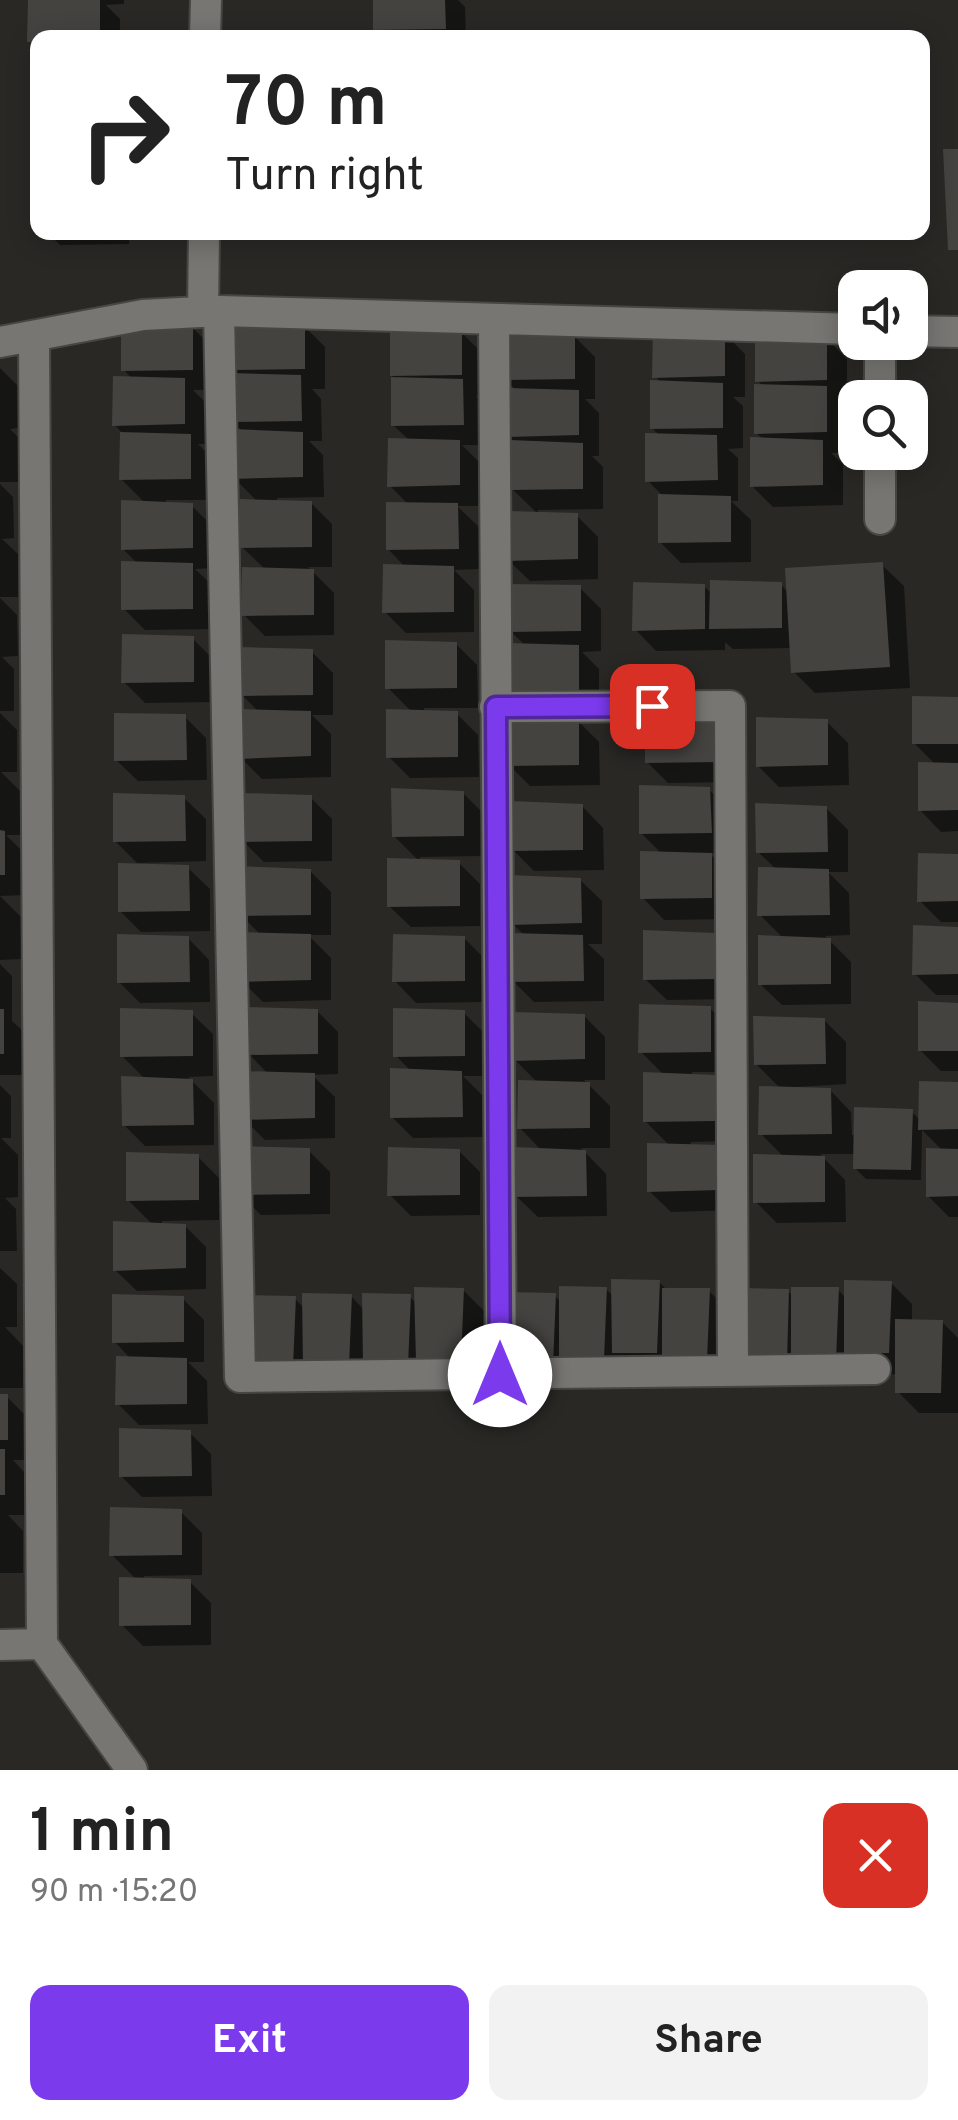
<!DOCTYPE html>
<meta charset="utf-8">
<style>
:root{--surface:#fff;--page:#f2f2f2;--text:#222;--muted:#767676;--accent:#7c3aed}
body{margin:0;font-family:Overpass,sans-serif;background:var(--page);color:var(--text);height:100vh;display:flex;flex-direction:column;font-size:38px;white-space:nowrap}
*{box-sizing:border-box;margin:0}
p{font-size:32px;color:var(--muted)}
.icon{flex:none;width:55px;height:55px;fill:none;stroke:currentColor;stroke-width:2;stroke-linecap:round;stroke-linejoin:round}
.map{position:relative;height:1770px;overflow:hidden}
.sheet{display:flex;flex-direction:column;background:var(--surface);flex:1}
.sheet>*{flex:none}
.banner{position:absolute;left:30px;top:30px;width:900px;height:210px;border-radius:20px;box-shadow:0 5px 25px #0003;background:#fff;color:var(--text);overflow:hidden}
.controls{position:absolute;left:838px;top:270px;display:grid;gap:20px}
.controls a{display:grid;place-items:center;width:90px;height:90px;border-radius:20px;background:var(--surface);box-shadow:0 5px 25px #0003;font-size:50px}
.pin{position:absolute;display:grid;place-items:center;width:85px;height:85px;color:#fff;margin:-42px;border-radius:20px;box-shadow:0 5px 15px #0006}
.me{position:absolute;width:110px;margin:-55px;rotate:0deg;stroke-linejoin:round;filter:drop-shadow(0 0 8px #0008)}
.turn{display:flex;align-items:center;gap:35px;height:210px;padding:0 30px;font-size:45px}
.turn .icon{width:130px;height:130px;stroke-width:2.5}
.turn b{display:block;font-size:70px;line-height:85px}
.round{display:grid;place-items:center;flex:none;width:105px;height:105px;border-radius:20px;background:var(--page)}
.headline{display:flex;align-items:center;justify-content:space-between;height:170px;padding:0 30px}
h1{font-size:60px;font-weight:700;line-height:75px}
.action{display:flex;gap:20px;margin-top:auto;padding:20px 30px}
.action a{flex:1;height:115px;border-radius:20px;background:var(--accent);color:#fff;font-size:40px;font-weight:700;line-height:115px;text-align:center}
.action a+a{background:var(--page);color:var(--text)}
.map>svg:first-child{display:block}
.shadow{fill:#0007}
.building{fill:#444340}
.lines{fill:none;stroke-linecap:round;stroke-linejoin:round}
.street-casing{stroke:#464643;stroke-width:34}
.street{stroke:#777673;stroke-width:30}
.route-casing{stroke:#51269a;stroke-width:25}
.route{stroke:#7c3aed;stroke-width:18}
</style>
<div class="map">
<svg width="958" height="1770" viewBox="0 0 958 1770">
<rect width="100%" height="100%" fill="#292825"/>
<!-- shadow -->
<path class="shadow" d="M30,0h94v4l-18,1 14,14v19h-82v11l-8,-8z
M376,0h82l7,7 1,31h-82l-9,-9z
M47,232h82v12l-69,1z
M304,326l21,21v42h-13l9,10 1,42h-13l14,14 1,42 -47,1v4l34,1 21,21v43h-24l26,26v42l-69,1 -21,-21 22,-45 -24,-23 16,-45 -24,-24 9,-46 -11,-11 9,-45 -7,-7z
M192,327l21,21v42h-20l12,12v42h-7l13,13v43h-45v5l26,1 21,21v41l-18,1 18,17v43l-68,1 -21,-21 14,-45 -15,-15 23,-45 -25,-25 1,-46 -7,-8 18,-45 -9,-10z
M392,330l69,2 21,21v42l-6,1 7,7 1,42h-22l18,18v43h-23l22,21v42l-25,1 20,20v42l-68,1 -21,-21 21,-44 -18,-19 21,-44 -19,-19 20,-45 -17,-16z
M724,333l21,21v43h-12l10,9v42l-15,1 10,9v43h-7l20,19v42l-70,1 -21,-21 1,-48 -14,-14 13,-44 -8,-8 9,-45 -6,-7z
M574,336l21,21v42h-10l14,14v43h-7l11,11v42l-65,1v4l39,2 21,21v42l-68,2 -22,-21 30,-46 -26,-25 1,-48 -4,-5 7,-46 -11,-11z
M826,338l21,21v41l-9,1 9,9v42l-16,1 12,11v41l-70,2 -21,-21 12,-46 -8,-7 8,-46 -6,-6z
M0,368l18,18v42l-8,1 11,11v42h-21z
M0,484l13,13 1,41 -12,1 16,15v43h-18z
M882,565l22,21 6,102 -95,5 -21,-21 -2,-24 -59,1 -8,-7v8l-69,1 -21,-22 69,-43 8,8 69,-9 8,8z
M580,588l21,21v42l-19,1 17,17v42l-69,1 -21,-21 17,-45 -16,-15z
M0,598l17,17 1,41 -16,1 12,12v42h-14z
M193,639l21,21v42l-69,1 -21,-21z
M456,644l21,21 1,43h-54v5l33,1 21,21 1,42 -69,1 -21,-21 24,-44 -25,-25z
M311,651l22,22v42h-21l19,19v43l-69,2 -21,-21 18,-46 -17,-17z
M958,699v132l-17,1 -21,-22 16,-45 -22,-22z
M0,713l17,17v42h-16l22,22v41h-17l19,19v41l-25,1z
M185,717l21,21 1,42 -69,1 -22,-21z
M716,719l22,63 -70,1 -21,-21z
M578,721l21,21 1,43 -70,1 -21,-21z
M827,722l21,21 1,42 -70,2 -21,-21z
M709,790l22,21 1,42h-23l23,23v43l-68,1 -21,-22 19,-44 -21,-21z
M463,793l21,21v42l-64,1v5l-26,-26z
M184,798l22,21v42l-69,2 -22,-22z
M311,798l21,21v42l-68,1 -21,-21z
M582,806l21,22 1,42 -70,1 -21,-21z
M826,808l22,22v42h-20l21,21 1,42 -25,1 26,26v42l-69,1 -22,-21 23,-46 -23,-23 17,-45 -19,-18z
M958,857v65h-17l-21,-21z
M459,863l21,21v42l-69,1 -22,-21z
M188,868l22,21v42l-69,1 -21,-21z
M310,871l21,21v43h-23l23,23v42l-68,2 -21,-21 20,-45 -21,-21z
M580,880l22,21v43h-14l16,15v42l-70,1 -21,-21 12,-45 -13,-13z
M0,896l21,21 1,42 -22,1z
M958,929v66h-22l-21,-21z
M714,936l21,21 1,42 -69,1 -22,-21z
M188,938l21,22 1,42 -70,1 -21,-21z
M464,938l21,21v43l-69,1 -21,-22z
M0,964l12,12v45l12,11v43h-24z
M958,1006v65h-17l-21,-21z
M710,1008l21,22v42h-39v5l23,1 21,21v42l-45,1 -1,4 50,64 -69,2 -22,-21 21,-45 -25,-25 20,-45 -24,-24z
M317,1011l21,21v42l-26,1 23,22v41l-70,2 -21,-21 24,-45 -19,-20z
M191,1013l22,21v42l-25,1 26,26v42l-69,1 -21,-21 22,-45 -24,-24z
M464,1013l21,21 1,42h-23l19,19 1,42 -70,1 -21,-21 20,-45 -16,-16z
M584,1016l21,21v43h-21l26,26v42h-29l25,26 1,42 -69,1 -22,-21 26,-45 -22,-23 18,-45 -23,-23z
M824,1020l22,22v42l-66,4 -24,-24z
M958,1084v133h-9l-21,-21 15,-45 -21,-21 -1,50 -55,-1 -11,-11 1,-14h-36l25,26 1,42 -69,1 -21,-21 29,-44 -24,-24 69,-44 21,22 1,23h4l56,-23 9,9z
M0,1085l11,11v42h-10l17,17v42l-13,1 11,11 1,42h-17z
M309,1151l21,21v42l-69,1 -21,-21z
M459,1151l21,21v43l-69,1 -21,-21z
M198,1157l21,21v42l-57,1v4l23,1 21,21v42l-69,2 -22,-21 38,-45 -25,-25z
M0,1268l17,16v43h-12l18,19v42h-23z
M659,1282l8,8 42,1 21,21 -3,68 -195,5 23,-89 6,6 45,-13 7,7z
M891,1283l21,21v18h30l16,16v75h-39l-21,-21v-18l-133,7 23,-90 5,6 45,-7 8,8z
M463,1290l21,21 -3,70 -210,7 23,-90 11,11 46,-13 13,14 46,-13 7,7z
M183,1299l21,21v42h-16l19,19 1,43 -69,1 -21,-21 13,-45 -16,-17z
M0,1396l7,1 21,21v42h-15l12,13v42h-17l15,16v42h-23z
M190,1433l21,21 1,42 -70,1 -21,-21z
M181,1512l21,21v42l-58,1v5l46,1 21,21v42l-68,1 -21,-21 15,-45 -25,-25z"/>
<!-- building -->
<path class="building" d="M28,0h72v38h-62v4h-11z
M373,0h72l1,29 -73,1z
M31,51h7v49h-8z
M943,149h15v101h-10z
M232,321l73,2v46l-73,1z
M121,322l72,2v46l-72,1z
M390,327l72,2v46l-72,1z
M653,328l72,3v45l-73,2z
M503,330l72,3v46l-73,1z
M755,333l72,2v45l-72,2z
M229,373l72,2 1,46 -73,1z
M113,376l72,2v46l-73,2z
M391,377l72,2 1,46 -73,1z
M650,380l73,3v45l-73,1z
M754,384l73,2v46l-73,2z
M507,388l72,2v45l-73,2z
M232,429l71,3v45l-72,2z
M120,432l71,2v45l-72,1z
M645,433l72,2 1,45 -73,2z
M750,437l73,3v45l-73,2z
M388,438l72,2v45l-73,2z
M510,440l73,3v46l-73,1z
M658,494l73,2v46l-73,1z
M240,499l72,2v46l-73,1z
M121,500l72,3v45l-72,2z
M386,502l72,1 1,46 -73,1z
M506,511l72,2v46l-72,2z
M121,561l72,2v46l-72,1z
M883,562l7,105 -99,6 -6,-105z
M383,564l71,2v46l-72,1z
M242,567l72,2v46l-73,1z
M710,580l72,2v46l-73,1z
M633,582l72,2v45l-73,2z
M509,584l72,1v46l-73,1z
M122,634l72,2v46l-73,1z
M385,640l72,2v46l-72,1z
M507,643l72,2v46l-73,1z
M240,647l73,2v46l-73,1z
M912,696l46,1v47h-46z
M239,709l72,2v45l-73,3z
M386,709l72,2v46l-72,1z
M114,713l72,1 1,46 -73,1z
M645,714l72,2 1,46 -73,1z
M507,716l72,3v46l-73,1z
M756,717l72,2v46l-72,2z
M918,762l40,1v47l-40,1z
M639,785l71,2 2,46 -73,1z
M391,788l73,3v45l-72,1z
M113,793l72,2 1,46 -73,1z
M241,793l71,2v46l-72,1z
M511,801l72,3v46l-73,1z
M755,803l72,3 1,46 -72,1z
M0,830l5,1v44h-5z
M640,851l72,2v45l-72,1z
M918,853l40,1v47l-41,1z
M387,858l73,2v46l-73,1z
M118,863l71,2 1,46 -72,1z
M239,866l72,3v46l-73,1z
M758,867l71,2 1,46 -73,1z
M509,875l72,3 1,45 -72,2z
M913,925l45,2v47l-46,1z
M643,930l72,3 1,46 -73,1z
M239,932l72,2v46l-72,2z
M511,933l72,2 1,46 -73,1z
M117,934l72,2 1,46 -73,1z
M393,934l72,2v45l-73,1z
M758,935l73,3v46l-73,1z
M918,1001l40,2v48h-40z
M639,1004l72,2v46l-73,1z
M246,1007l72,2v45l-72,1z
M120,1008l73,2v46l-73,1z
M393,1008l72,2v46l-72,1z
M0,1009h4v45h-4z
M513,1012l72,2v45l-73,2z
M753,1016l72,2 1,46 -72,1z
M390,1068l72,3 1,46 -73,1z
M242,1071l73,2v45l-73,2z
M643,1072l73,3v46l-73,1z
M121,1076l72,3 1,46 -72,1z
M518,1080l72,2v46l-73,1z
M919,1081l39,1v47l-40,1z
M759,1086l72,2 1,46 -74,1z
M854,1107l59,2 -2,61 -58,-1z
M647,1143l73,2v45l-73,2z
M238,1146l72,2v46l-73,1z
M388,1147l72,2v46l-73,1z
M514,1147l72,3 1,46 -73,1z
M926,1148l32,1v47l-32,1z
M126,1152l73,2v46l-73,1z
M753,1154l72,2v46l-72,1z
M113,1221l73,3v44l-73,3z
M611,1279l49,1 -3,73h-45z
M844,1280l48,1 -3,72 -45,1z
M559,1286l48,1 -3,72 -45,1z
M414,1287l50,1 -3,73h-45z
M791,1287h48l-3,73h-45z
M662,1288h48l-3,72h-45z
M741,1288l48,1 -2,72h-45z
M508,1292l48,1 -3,72h-45z
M302,1293l50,1 -3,72 -46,1z
M362,1293l49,1 -3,72h-45z
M112,1294l72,2v46l-72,1z
M246,1295l50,1 -3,71 -46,1z
M895,1319l48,1 -2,73h-46z
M116,1356l71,2v46l-72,1z
M0,1394h8v46h-8z
M119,1428l72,2 1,46 -73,1z
M0,1449h5v46h-5z
M110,1507l72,2v46l-73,1z
M119,1577l72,2v46l-72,1z"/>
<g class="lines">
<!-- street casing -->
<g class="street-casing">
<path id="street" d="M205,38l1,-38
M219,311l21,1066 635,-8
M203,312l1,-80
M494,319l7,1056
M910,331l48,1
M0,342l143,-27 76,-4 636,18
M880,342v56
M880,452v67
M495,707l235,-1 3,662
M42,1644l90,126
M0,1645l42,-1 -8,-1308"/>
</g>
<!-- street -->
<use href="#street" class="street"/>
</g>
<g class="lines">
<!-- route casing -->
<g class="route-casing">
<path id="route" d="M500,1375l-4,-668 156,-1"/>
</g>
<!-- route -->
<use href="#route" class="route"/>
</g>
</svg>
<div class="controls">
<a><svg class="icon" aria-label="sound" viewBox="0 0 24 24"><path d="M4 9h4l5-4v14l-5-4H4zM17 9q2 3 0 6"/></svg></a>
<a><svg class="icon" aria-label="search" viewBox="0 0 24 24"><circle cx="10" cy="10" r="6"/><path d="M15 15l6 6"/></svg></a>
</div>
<div class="pin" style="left:652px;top:706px;background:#d93025"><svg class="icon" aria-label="arrive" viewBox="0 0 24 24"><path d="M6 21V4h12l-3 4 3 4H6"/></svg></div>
<svg class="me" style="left:500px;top:1375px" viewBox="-20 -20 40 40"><circle r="19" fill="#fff"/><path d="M0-13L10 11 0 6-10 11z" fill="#7c3aed"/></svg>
<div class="banner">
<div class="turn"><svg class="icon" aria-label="right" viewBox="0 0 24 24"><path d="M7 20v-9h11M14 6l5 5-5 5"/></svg><div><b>70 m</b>Turn right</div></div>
</div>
</div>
<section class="sheet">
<div class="headline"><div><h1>1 min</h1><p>90 m · 15:20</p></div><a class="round" style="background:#d93025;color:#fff"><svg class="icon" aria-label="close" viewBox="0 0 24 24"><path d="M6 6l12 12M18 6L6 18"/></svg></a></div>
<div class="action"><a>Exit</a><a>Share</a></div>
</section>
